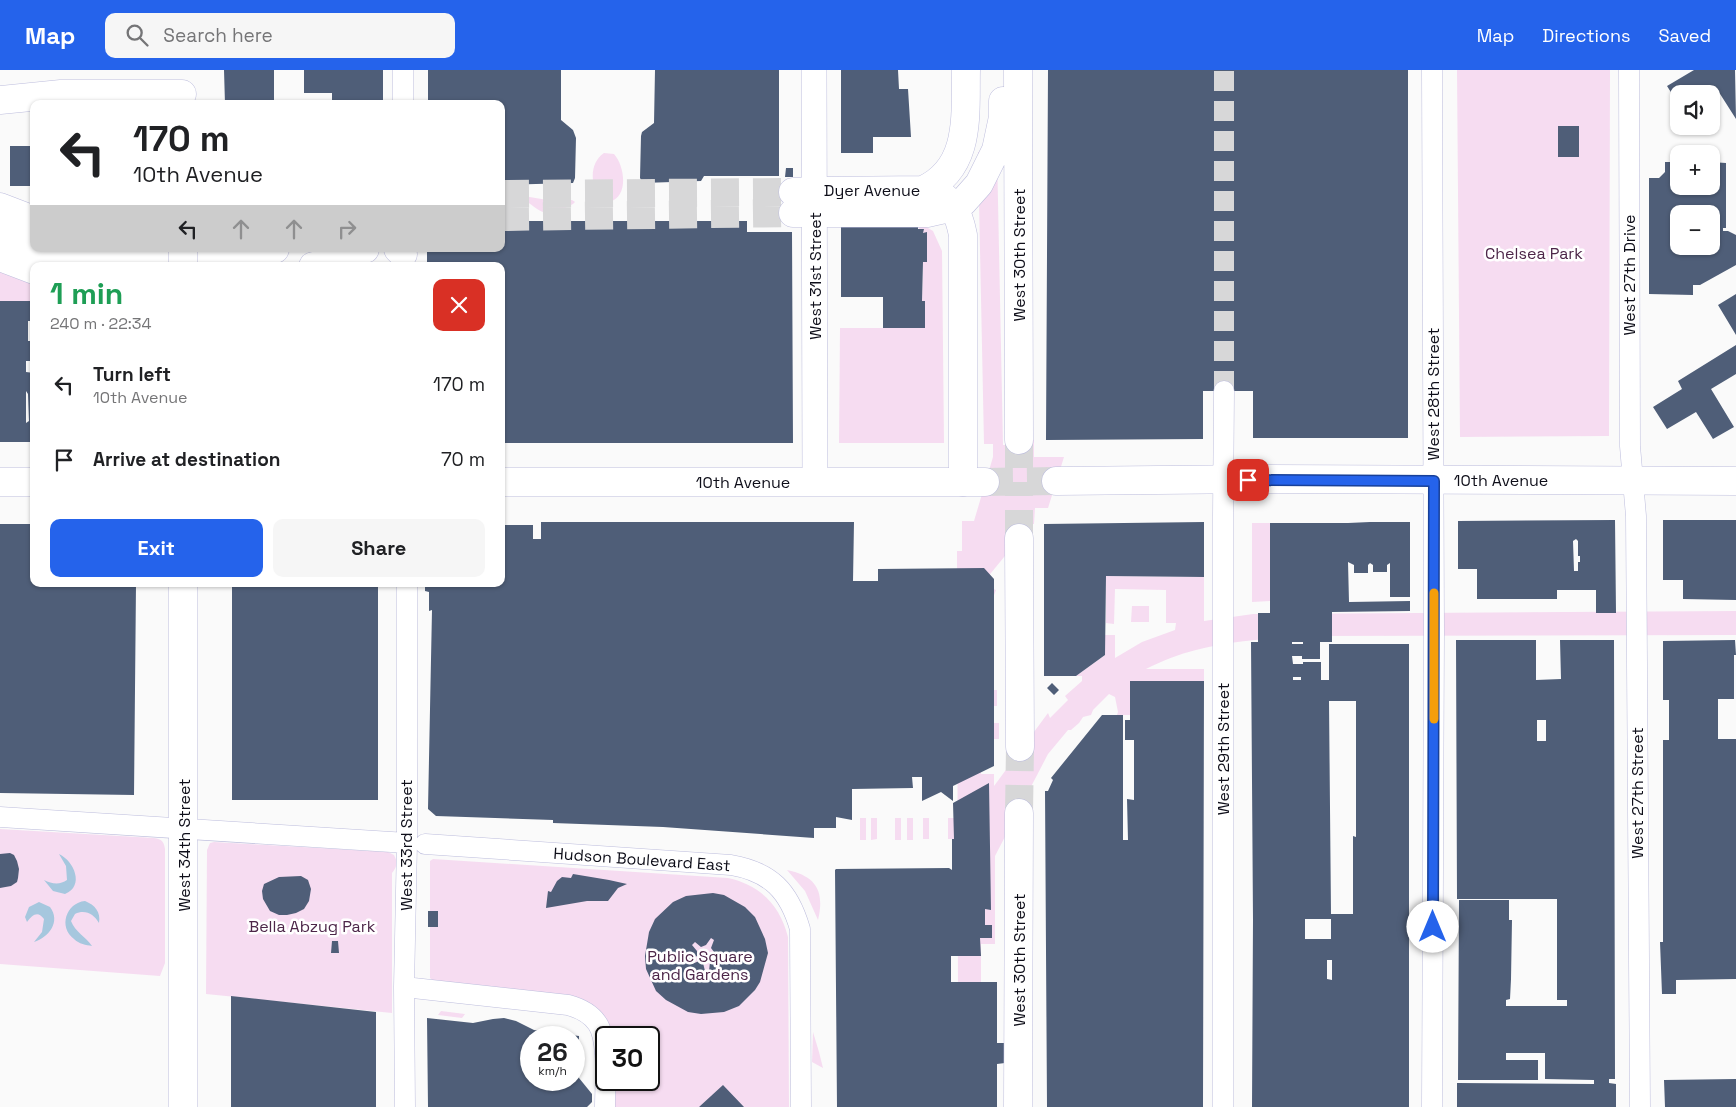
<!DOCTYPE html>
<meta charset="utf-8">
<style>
:root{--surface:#fff;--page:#f6f6f6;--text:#202124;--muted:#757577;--accent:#2563eb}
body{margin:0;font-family:"Space Grotesk",sans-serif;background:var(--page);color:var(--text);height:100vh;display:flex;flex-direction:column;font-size:19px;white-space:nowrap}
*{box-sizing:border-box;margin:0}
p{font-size:16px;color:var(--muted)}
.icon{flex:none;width:28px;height:28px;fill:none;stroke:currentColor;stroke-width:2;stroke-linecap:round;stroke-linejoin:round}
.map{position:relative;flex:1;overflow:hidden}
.details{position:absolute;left:30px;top:192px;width:475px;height:325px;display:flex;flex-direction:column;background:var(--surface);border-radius:10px;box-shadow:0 1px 4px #0004}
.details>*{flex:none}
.top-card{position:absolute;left:30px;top:30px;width:475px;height:152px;border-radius:10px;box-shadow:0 1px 4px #0004;background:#fff;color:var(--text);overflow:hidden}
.fabs{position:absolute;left:1670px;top:15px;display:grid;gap:10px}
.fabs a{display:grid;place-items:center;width:50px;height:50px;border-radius:10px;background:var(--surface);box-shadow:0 1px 4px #0004;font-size:25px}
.speed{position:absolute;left:520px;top:956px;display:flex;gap:10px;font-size:25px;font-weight:700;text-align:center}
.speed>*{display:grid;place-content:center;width:65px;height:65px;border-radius:50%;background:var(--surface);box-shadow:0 1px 4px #0004;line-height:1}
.speed small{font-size:12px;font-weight:400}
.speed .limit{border:2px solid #111;border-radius:8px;background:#fff;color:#111}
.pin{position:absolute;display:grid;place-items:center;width:42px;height:42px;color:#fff;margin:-21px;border-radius:10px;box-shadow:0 2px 8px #0006}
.me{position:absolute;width:55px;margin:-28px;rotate:0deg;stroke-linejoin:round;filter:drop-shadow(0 0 4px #0008)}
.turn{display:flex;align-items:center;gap:18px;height:105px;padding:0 20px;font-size:22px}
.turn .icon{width:65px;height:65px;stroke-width:2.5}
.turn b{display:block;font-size:35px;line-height:42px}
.lanes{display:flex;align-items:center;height:48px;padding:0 20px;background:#0003;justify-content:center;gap:25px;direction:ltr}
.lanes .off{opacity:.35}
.round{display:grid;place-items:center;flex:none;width:52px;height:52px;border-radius:10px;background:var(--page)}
.headline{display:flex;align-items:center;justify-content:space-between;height:85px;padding:0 20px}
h1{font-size:30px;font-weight:800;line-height:38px;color:#1e9e55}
.button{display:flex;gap:10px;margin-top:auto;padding:10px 20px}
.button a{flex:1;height:58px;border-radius:10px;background:var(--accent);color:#fff;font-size:20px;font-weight:800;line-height:58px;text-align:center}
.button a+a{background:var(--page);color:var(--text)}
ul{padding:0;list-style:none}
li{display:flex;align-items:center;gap:15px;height:75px;padding:0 20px}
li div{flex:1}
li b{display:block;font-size:19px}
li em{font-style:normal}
header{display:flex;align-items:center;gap:30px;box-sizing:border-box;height:70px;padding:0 25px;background:var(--accent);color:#fff}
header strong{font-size:24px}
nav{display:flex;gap:28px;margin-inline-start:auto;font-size:18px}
.search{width:350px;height:45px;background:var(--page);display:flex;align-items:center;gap:12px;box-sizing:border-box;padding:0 18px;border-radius:10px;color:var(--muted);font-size:19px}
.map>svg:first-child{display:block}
.green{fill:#f6dcf1}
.water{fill:#a6c7de}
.building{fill:#4f5e78;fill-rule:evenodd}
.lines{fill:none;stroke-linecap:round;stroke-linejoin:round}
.minor-tunnel{stroke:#d7d7d8;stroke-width:20;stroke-dasharray:20 10;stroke-linecap:butt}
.secondary-tunnel{stroke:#d7d7d8;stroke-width:28;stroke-dasharray:28 14;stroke-linecap:butt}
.primary-tunnel{stroke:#d7d7d8;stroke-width:28;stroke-dasharray:28 14;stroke-linecap:butt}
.motorway-tunnel{stroke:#d7d7d8;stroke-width:28;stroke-dasharray:28 14;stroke-linecap:butt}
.minor-casing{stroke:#bdbddd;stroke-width:21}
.tertiary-casing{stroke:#bdbddd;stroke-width:26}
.secondary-casing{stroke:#bdbddd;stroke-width:29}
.primary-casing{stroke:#bdbddd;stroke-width:29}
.motorway-casing{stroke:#bdbddd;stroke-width:29}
.minor{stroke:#fff;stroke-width:20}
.tertiary{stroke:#fff;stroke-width:25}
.secondary{stroke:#fff;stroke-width:28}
.primary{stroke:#fff;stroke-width:28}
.motorway{stroke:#fff;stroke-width:28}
.primary-bridge-casing{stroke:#bdbddd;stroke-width:29;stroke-linecap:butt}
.primary-bridge{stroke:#fff;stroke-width:28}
.route-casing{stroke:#184099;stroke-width:12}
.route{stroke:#2563eb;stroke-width:9}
.slow{stroke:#f59e0b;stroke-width:9}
.labels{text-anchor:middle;stroke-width:5;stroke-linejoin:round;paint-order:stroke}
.street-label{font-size:16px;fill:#0e0e19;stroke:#fff}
.park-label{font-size:16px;fill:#4d2649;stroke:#fff}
</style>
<header>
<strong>Map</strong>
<div class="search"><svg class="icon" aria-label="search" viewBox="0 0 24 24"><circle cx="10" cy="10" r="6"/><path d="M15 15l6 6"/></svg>Search here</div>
<nav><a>Map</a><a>Directions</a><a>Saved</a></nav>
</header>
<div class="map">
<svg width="1736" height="1037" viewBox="0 0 1736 1037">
<rect width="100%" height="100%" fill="#fafafa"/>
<!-- green -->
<path class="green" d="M1457,0h153l-1,366 -149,1z
M978,82h19l6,293h4v-4l27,-1v17h30l-16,51h-13l-1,16h-3l-49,60 14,6 -5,13 -9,87h15v16h-15v17h17v16h-18v35h13v12l54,-73 2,5 18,-18 -3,-4 17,-15v-5h-6l29,-21v-20h10v23l27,-16 33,-12 1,-7h-10v-33l-51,-1 -1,35 -8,-1v-47l98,1v44l49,-7 483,-3v24l-424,1c-38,2 -78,4 -116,14 -17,4 -34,11 -50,19h58v12l-74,34h-13l1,-3 -3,-15 -6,-3 -16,16 -2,5 -8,2 -4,6 -8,7h-3l-20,24 -53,102v88h-14v71l-23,-14 -1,-450h5v-30h12l19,-64v-13h-9z
M604,83l10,1c11,12 15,43 -5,48l-8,-2c-11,-14 -12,-37 3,-47z
M524,126l29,5 19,-1 3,2 -2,2c-25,13 -27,13 -49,-5z
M918,152l15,9 9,20 2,192h-105l1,-115h85v-27h-3l1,-39 4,-1v-28h-4v-4h-4z
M0,201l34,11v19h-34z
M1252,453h18v78l-18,1z
M1132,536h17v16h-18z
M860,748h6v22h-6z
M871,748h6v21l-6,1z
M895,748h6v22h-6z
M907,748h6v22h-6z
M923,748h6v21h-6z
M948,748h6v21h-6z
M0,759l154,9c8,1 10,4 11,11v114l-5,13 -160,-12z
M214,772l174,10 6,3c4,7 3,12 -2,18v140l-186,-19 1,-144 3,-7z
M433,789l295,19c32,7 52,27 60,59l1,170h-175v-27h35v-42l-36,-1c-4,-19 -18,-35 -37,-40l-144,-17 -2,-2v-117z
M787,800c29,6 38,21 31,50l-13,-29z
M441,941l24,3 -3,4 -24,-3z
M813,962l6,20 4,16 -11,-6z"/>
<!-- water -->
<path class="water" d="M59,784c15,7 26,32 6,40l-12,-3 -9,-11c8,4 16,5 23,0l-1,-14z
M85,831c10,4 16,11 14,22 -5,-9 -14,-14 -24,-9l-4,7c4,11 15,16 21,25 -6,-1 -13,-2 -18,-7 -16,-12 -8,-36 11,-38z
M39,832l11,5c11,15 -1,30 -16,35l8,-10 2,-13c-6,-9 -12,-4 -17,3l-2,-5 4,-10z"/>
<!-- building -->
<path class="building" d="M224,0h50v34h-49z
M304,0h79v32l-51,-1v-8h-28z
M428,0h133v50l12,10 3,8 -1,40 -2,5 -72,2v-81h-73z
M655,0h124v106h-75l-3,5 -58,2 -3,-5 1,-42 1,-4 12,-9z
M841,0h57l1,19h9l3,48h-38v16h-32z
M1048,0h360v368h-155v-47h-50v48l-157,1z
M1694,0h41l1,49 -21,-33 -13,8h-23v11l-12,-19z
M1558,56h21v31h-21z
M10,76h24v40h-24z
M1665,92h14v24h32v-24l15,1v65h-3v3h5l8,4v30l-36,20h-7v10l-44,-1v-116h10l6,-6zM1679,144h32v32h-32z
M786,98h7v9h-8z
M501,151h246v11h45l1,211h-292v-177h-74v-17h74z
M841,151l77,1v7h6l-1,4 4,-1v30h-4l-1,39h3v27h-42v-31h-42z
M1736,224v41l-18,-30z
M0,231h34v20h-6v20h6v20h-8v11l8,1v69h-34zM26,321l2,3 1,27 -3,2z
M1736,275v29l-25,15 23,38 -21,12 -17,-27 -29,17 -14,-22 29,-18 -4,-8z
M1615,450l1,93h-20v-23h-39v9h-80v-30h-19v-48zM1576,469l2,2v15h2v6h-2v9h-4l-1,-30z
M1663,450h73v80l-53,-1v-19h-20z
M541,452h313l-1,59h25v-12l106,-1 10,11v187l-41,20v15l-12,-9 -19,9v-24h-10l1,11 -61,1v31l-16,-3v11h-22v10l-151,-11 -110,-4v-3l-117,-4 -8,-7 4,-199 -3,1v-19l-4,-1v-7h76v-59h32v14h8z
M1204,452v55l-98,-1 -1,79 -29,21h-32v-152z
M1370,452h40v75h-20v-34l-3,2v7h-14v-7l-3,-2 -2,2v8h-14v-8l-6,-3 1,40 61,-1v10l-78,1v30h-12v17h-18v-3h-10l1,8h10v-2h18v18h8v-36h80v463h-157l1,-188 -2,-277h7v-29h12v-90h78zM1292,572h11v2h-11zM1293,607h8v3h-8zM1329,631h27v136l-3,-1v78h-22zM1305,849h26v20h-26zM1327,890h5v20l-5,-1z
M0,454h34v60h102l-2,211 -134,-2z
M232,514h146v216h-146z
M1456,570h80v40l25,-1 -1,-39h54l1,439h-6v4l7,1v23h-159v-24l137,1v-4l-49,-1v-26h-39v7h32v20h-80l1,-180h50v20h3l-1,59 -1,20 -4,1v6h61v-6h-10v-101h-100zM1537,650h9v21h-9z
M1735,570l1,15h-2v44h-16v40h18v240l-60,1v14h-14l-2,-52h3v-202h6v-40h-6v-59z
M1130,611h74l-1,426h-156l-2,-316h3l5,-11 -2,-2 51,-63h21v125h5l-1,-41 7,1v-60h-9v-20h5z
M1052,613l7,7 -5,5 -7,-7z
M989,713l2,127 -6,-1v16h7v13h-12l1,18h-30v26h46v61h8v20l-8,1v43h-160l-2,-237 1,-1 113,-1 3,2v-31h2l-1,-36z
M10,783l4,2 3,6 2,8 -1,9 -1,4 -6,4 -11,2v-34z
M573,804l36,6 18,4 -9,4 -10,13h-21l-41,7 2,-17 3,1 6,-11 5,-4 9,1z
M301,806l7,4 3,9 -2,12 -5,8 -8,4 -9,2h-8l-9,-4 -7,-12 -1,-8 2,-7 15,-7z
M713,823l11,2 21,12 10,10 10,22 3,14 -8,29 -5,8 -16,16 -15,6 -23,2 -13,-2 -22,-12 -10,-9 -10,-22 -1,-13 4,-24 6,-13 18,-17 13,-6zM711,868l3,2 -3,8 3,4 8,3v4h-9l-3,3 -1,9h-4l-2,-8 -4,-2 -7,3 -2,-4 7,-4v-5l-5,-6 3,-3 6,5 5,-2z
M428,841h10v16h-10z
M332,871h6l1,12h-8z
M231,926l145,16v95h-145z
M427,948l46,5 20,-4 11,-1 12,3 18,9 45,6v42l13,16v8l-5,5h-159zM531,968h43v42h-43z
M1736,1009v28h-71l-1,-27z
M723,1015l21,22h-45z"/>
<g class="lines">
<!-- minor-tunnel -->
<path class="minor-tunnel" d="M1224,321v-321"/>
<!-- secondary-tunnel -->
<path class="secondary-tunnel" d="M1019,370v42"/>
<!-- primary-tunnel -->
<path class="primary-tunnel" d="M985,412l71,-1
M1019,468v-56
M1019,743l1,-66"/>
<!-- motorway-tunnel -->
<path class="motorway-tunnel" d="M501,124l292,-2
M501,147l292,-4"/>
<!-- minor casing -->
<g class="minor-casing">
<path id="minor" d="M1432,0l2,563 -2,474
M1629,0l1,376 6,70 4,591
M403,34v-34
M0,747l407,26
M425,774l306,21c40,7 58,26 69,64l1,178
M404,917l164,18c11,3 22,8 29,18 12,16 8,63 8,84
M405,1037l-1,-120 3,-144v-259
M1223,1037v-590l1,-126"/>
</g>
<!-- tertiary casing -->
<g class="tertiary-casing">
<path id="tertiary" d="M814,0l1,412"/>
</g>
<!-- secondary casing -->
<g class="secondary-casing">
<path id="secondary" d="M1018,0l1,370
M923,120c49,-22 42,-76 43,-120
M815,121l112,-1c24,4 32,24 36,45v247
M815,143h112l22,-5 14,-6 16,-18 17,-34 7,-33v-16"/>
</g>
<!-- primary casing -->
<g class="primary-casing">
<path id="primary" d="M0,30l61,-6h121
M1056,411l204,-2 476,2
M0,412h34
M501,412h484
M1019,468l1,209
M183,514v523
M1018,1037l1,-294"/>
</g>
<!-- motorway casing -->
<g class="motorway-casing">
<path id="motorway" d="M793,122l22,-1
M0,137l34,13
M793,143h22
M0,164l53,24
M398,179l5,5
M37,181c31,3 61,9 92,10 49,2 98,-3 146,-12
M0,187l34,13
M313,196l13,-2 39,-15"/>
</g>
<!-- minor -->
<use href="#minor" class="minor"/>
<!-- tertiary -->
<use href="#tertiary" class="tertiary"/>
<!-- secondary -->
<use href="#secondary" class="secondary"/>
<!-- primary -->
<use href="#primary" class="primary"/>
<!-- motorway -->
<use href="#motorway" class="motorway"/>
<!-- primary-bridge casing -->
<g class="primary-bridge-casing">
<path id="primary-bridge" d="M183,179v17"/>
</g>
<!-- primary-bridge -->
<use href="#primary-bridge" class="primary-bridge"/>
</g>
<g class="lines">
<!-- route casing -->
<g class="route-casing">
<path id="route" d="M1248,410l186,1 -1,446"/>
</g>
<!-- route -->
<use href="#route" class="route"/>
<!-- slow -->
<path class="slow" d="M1434,523v126"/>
</g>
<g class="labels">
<!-- street labels -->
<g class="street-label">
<text x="872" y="126">Dyer Avenue</text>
<text transform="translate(1019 185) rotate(-90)" y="6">West 30th Street</text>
<text transform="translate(1629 205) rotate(-90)" y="6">West 27th Drive</text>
<text transform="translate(815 206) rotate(-90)" y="6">West 31st Street</text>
<text transform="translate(1433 324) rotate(-90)" y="6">West 28th Street</text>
<text x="1501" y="416">10th Avenue</text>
<text x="743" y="418">10th Avenue</text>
<text transform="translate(1223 679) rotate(-90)" y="6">West 29th Street</text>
<text transform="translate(1637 723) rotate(-90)" y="6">West 27th Street</text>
<text transform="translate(184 775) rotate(-90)" y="6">West 34th Street</text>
<text transform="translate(406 775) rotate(-90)" y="6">West 33rd Street</text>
<text transform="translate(642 789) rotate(4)" y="6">Hudson Boulevard East</text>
<text transform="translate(1019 890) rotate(-90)" y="6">West 30th Street</text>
</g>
<!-- park labels -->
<g class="park-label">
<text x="1534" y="189">Chelsea Park</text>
<text x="312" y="862">Bella Abzug Park</text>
<text x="700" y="892">Public Square<tspan x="700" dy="18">and Gardens</tspan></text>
</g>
</g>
</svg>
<div class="fabs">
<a><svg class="icon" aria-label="sound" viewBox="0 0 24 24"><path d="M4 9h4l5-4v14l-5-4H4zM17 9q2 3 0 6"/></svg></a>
<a>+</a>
<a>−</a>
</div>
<div class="speed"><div>26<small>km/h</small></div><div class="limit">30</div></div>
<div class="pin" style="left:1248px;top:410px;background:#d93025"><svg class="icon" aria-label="arrive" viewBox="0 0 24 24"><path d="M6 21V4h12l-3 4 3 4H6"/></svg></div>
<svg class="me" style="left:1433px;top:857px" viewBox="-20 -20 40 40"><circle r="19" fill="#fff"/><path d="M0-13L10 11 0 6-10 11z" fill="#2563eb"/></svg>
<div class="top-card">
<div class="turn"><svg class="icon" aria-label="left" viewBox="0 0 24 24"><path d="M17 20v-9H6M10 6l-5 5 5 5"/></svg><div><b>170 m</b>10th Avenue</div></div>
<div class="lanes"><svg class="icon" aria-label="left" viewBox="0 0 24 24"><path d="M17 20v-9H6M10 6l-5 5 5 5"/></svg><svg class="icon off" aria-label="ahead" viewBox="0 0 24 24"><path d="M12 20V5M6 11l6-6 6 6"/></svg><svg class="icon off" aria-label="ahead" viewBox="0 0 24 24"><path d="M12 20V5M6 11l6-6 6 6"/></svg><svg class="icon off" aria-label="right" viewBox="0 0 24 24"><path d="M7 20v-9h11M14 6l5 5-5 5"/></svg></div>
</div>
<section class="details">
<div class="headline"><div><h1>1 min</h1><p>240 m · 22:34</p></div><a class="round" style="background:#d93025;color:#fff"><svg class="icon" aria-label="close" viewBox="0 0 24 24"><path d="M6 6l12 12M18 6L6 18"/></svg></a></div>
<ul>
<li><svg class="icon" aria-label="left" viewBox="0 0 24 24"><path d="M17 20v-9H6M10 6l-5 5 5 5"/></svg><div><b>Turn left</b><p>10th Avenue</p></div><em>170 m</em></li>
<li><svg class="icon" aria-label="arrive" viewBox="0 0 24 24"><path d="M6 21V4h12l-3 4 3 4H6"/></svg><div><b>Arrive at destination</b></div><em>70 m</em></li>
</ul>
<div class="button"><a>Exit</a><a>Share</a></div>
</section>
</div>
